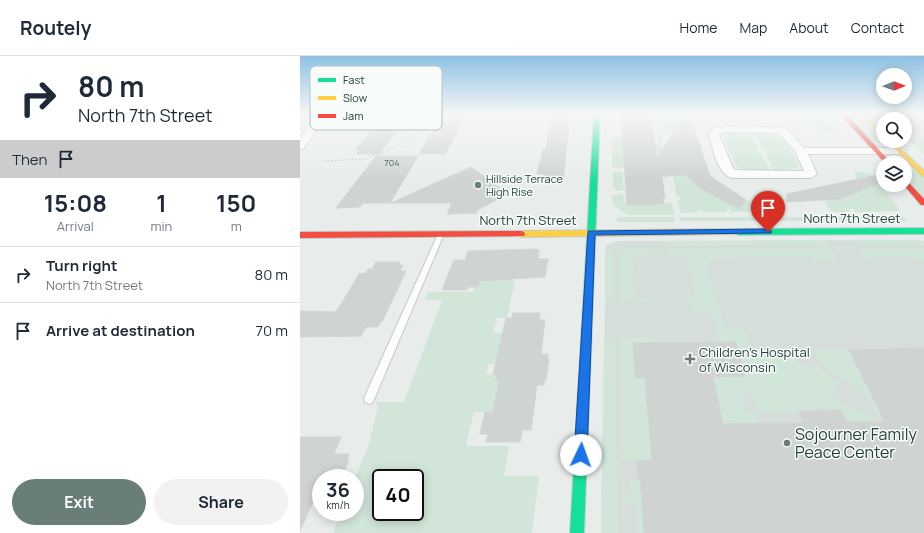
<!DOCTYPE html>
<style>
:root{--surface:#fff;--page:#f2f2f3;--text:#1f2937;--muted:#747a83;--line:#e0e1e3;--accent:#697e78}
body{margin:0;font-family:Manrope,sans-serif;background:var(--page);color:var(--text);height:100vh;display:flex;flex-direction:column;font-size:15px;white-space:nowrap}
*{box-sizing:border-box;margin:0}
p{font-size:13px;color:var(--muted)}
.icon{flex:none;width:22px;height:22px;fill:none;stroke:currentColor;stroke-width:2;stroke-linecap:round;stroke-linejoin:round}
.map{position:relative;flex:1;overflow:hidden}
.drawer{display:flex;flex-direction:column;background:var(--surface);width:300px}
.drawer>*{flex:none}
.banner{background:#fff;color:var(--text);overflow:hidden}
.needle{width:26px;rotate:89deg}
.buttons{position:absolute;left:576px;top:12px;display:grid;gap:8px}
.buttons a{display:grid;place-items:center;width:36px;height:36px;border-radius:50%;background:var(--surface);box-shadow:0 2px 10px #0003;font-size:20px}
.speed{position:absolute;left:12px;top:413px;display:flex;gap:8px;font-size:20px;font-weight:700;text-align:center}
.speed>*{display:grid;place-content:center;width:52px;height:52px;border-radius:50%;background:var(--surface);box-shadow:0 2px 10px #0003;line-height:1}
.speed small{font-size:10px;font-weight:400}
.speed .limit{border:2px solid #111;border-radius:6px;background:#fff;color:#111}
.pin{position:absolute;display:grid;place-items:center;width:34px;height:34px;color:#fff;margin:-41px -17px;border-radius:50% 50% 50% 0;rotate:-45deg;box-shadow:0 0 4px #0007}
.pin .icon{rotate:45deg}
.me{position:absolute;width:44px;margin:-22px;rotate:3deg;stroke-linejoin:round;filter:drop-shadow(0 0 3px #0008)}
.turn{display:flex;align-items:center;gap:14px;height:84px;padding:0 12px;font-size:18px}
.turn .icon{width:52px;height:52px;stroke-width:2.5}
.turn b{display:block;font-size:28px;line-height:34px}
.then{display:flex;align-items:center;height:38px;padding:0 12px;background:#0003;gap:8px;font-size:15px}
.eta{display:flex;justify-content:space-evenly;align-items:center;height:68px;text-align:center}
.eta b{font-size:24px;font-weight:700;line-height:28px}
.action{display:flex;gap:8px;margin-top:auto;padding:8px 12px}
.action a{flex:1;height:46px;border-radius:24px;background:var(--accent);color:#fff;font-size:16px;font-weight:700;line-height:46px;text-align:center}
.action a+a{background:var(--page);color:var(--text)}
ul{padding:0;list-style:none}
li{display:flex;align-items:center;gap:12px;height:56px;padding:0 12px;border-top:1px solid var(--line)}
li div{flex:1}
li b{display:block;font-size:15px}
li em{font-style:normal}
header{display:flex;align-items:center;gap:24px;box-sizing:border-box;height:56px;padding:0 20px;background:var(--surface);border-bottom:1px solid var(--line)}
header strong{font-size:19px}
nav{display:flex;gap:22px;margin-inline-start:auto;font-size:14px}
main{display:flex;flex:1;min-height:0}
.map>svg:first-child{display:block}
.built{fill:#d6dedb}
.green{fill:#d1e6d8;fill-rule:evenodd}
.building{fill:#cfd4d2;stroke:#d1d6d4}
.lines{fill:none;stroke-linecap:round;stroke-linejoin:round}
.lane-casing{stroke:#c5cac8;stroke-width:2}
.street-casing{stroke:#c5cac8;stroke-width:2}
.fast-casing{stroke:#c3cbc8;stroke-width:2}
.slow-casing{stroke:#c3cbc8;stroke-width:2}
.jam-casing{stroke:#c3cbc8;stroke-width:2}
.path{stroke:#c3ccca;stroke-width:1.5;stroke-dasharray:1.5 2;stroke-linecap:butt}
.lane{fill:#fcfcfc;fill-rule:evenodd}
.street{fill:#fcfcfc;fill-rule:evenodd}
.fast{fill:#16e098;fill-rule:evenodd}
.slow{fill:#ffcf43;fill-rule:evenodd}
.jam{fill:#f24e42;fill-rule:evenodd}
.route{fill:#1a73e8;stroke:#114b97}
.poi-dot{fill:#697e78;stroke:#f7fbf9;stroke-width:1.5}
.labels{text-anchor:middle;stroke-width:3;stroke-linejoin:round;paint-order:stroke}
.far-number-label{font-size:9px;fill:#506761}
.far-poi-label{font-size:11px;fill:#24423a;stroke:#f7fbf9;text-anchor:start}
.street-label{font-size:13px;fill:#24423a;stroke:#f7fbf9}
.poi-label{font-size:13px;fill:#24423a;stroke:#f7fbf9;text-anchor:start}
.near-poi-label{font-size:16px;fill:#24423a;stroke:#f7fbf9;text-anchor:start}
.key{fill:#f7fbf9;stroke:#b8c4c0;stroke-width:1}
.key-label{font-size:11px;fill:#24423a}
</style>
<header>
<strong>Routely</strong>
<nav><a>Home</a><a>Map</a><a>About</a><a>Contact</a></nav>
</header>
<main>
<section class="drawer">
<div class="banner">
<div class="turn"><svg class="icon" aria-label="right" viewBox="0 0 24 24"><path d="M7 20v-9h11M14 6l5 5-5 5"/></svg><div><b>80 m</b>North 7th Street</div></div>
<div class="then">Then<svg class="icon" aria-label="arrive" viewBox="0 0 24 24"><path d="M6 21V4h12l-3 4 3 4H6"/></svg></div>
</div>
<div class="eta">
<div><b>15:08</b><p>Arrival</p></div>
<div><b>1</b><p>min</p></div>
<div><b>150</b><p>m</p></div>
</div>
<ul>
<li><svg class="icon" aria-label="right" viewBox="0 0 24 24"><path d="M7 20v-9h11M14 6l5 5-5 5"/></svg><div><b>Turn right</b><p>North 7th Street</p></div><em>80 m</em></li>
<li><svg class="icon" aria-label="arrive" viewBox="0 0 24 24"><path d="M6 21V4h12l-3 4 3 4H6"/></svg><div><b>Arrive at destination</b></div><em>70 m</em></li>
</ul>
<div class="action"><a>Exit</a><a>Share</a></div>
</section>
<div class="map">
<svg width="624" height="477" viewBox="0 0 624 477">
<rect width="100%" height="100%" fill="#e8edeb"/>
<!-- built -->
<path class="built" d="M593,58h31v41l-19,-19v-8l2,-1 -2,-2v-6h-6z
M618,184l6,1v292h-323l5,-288 13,-4z"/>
<!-- green -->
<path class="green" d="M360,58h45l-18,4 -9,15 -14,-1 -3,-16h2z
M479,58h40l4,1 13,16 -12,1 -17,-11z
M547,58h14l16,17 2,10h-7z
M605,72l19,18v9l-19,-19z
M357,73h2l9,50h-2l-4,-20 -37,1 -3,5 2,3h-12v-30l10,-1v3l37,4z
M428,78h23l8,15h-3l2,4h3l9,17h-25l-9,-4 -12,-29z
M454,78c33,0 28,4 45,30l-1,4 -24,2 -9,-16 2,-1 -2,-4h-3z
M605,108l19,15v18l-19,-20z
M554,115l15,2 20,23 -2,1 6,4 8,10 -46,1 -1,-3h-6l2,3h-19l-6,-11c19,-2 40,-5 29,-30z
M313,116h10v14l3,4 -10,1v-2h-3z
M388,116l40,27 32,3 3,7h-2l1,3h-30l-4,-4 -2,4h-22l-3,-2h-2v2l-19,1 -2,-13h2v-3h-3l-5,-24z
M323,138l1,6 3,5 45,-2 3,12h-47l-15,-10 -1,-10z
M317,161h58v5h-58z
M379,161h225l3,4h-227z
M458,184h68l5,6 -71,-1z
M554,184h64l5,1 1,4h-68z
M365,185h90l2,4 -91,1z
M532,192l6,11 -26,1 -2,-4 -91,1 -10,5 -1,8 16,59h18l4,2 6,23 -13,1 -3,-13h-17l-7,-30h-21l-3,-17 5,-1 2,-3 -7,-32 -7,-3h-11l-4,-3h-19l-3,3 -12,1 3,42 14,-1 1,3 -31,1 -1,-53z
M624,192v14l-15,-7 -36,1 1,2h-10l-6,-9z
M305,194h9v54l-9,-3z
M185,222h26v2h4l-8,38h-10l-4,15h16l-11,31h-9l-3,10 11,1 -1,5h3l-6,32h-19l-8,34h43l-5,30h35l-7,57h-199l8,-21h14v-34l14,-34 9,-37 -2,-5h28l38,-102h-18l4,-8h45l1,-5h4l2,-6h4zM81,422h34v34h-34z
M315,281l2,196h-16l3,-193z
M320,282h33l2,1v3l-22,1 2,34 10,1 7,82h-30z
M490,293l6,11 6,5 9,3h8l21,15 -1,2 -3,-1c-3,16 15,29 30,28l-1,-3h4l8,16 -31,-3 -5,-12 -82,2c-1,-8 -7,-14 -9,-22l-4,-1c-4,10 -7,22 8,25l3,9 -34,1 -10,-47 32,-1 -4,-17h17l-3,-9z
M515,294h34l37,75h-2c-7,-14 -13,-26 -25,-36 -15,-13 -39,-18 -44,-39z
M331,424h9l4,53h-6l-2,-28 -3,-3 -10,1 -1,-7 9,-1z"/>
<!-- building -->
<path class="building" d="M322,58h28v3h2l4,43 24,-37 10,-7 20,60 36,24 -6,9 -39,-20 -15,-14 -24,1 3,22h-2l1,6 -37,1 -6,-89h1z
M270,59l-7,66h-20l1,-7h-7l6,-25h3l5,-33z
M85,60h19l-2,4h3l-26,34h-23l4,-4h-5z
M145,60h21l-21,38h-26l21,-35h3z
M76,100h42l-28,47h-27l-3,4 -24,1z
M171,111l37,27 -31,16 -1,3 -29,1 5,-11h-61z
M578,119l2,8 -40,16 -53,3v-8z
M234,193l5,1 -1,9h10l-3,18 -65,4 -2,6h-10l-1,3h-25l12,-30h11l3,-9z
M76,206h24l-1,3h4l-3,6h6l-24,51h-2l-2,5h-12l-5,9 -61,1v-26l34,1 4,-3 21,-35 7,-1 2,-4h4z
M213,257h27l-1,7h6l-4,34h7l-1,4 2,1 -3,21h-2v5h-7l-6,45h-9l-2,12h-34l2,-8h-8l5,-22h8l6,-32h-4l2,-5h-4l13,-57h6z
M436,286l9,34 -32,1 10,47 80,-1 -4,-12 42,-1 5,12h39l-36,-72 75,-2v185h-280l-4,-53h-2l-1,-20h15l-7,-82h-10l-2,-35z
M0,381h41l-7,17h15l-2,6h2l-8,18h-20v19h-6l-15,34z"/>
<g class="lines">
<!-- lane casing -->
<g class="lane-casing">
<path id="lane" d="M139,176h4l1,2 -71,168 -4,2 -4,-2 -1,-3 1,-3z"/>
</g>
<!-- street casing -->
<g class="street-casing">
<path id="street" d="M18,58h10l-24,34 -4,1v-11z
M425,70l61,2 18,20h96l6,3 -6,3h-92l9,20 -6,4h-79c-15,-4 -19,-30 -23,-43l3,-6zM425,76l54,1 16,18 9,20 -69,-1 -2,-2 -14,-33z"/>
</g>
<!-- fast casing -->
<g class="fast-casing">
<path id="fast" d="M294,58h6l-16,419h-14z
M624,172v6l-186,1 -4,-3 4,-3z"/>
</g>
<!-- slow casing -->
<g class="slow-casing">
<path id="slow" d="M561,58h6l16,17v5z
M587,85h6l31,30v6l-2,-1z
M438,173l4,3 -1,2 -220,3 -4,-3 4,-3z"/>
</g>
<!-- jam casing -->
<g class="jam-casing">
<path id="jam" d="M540,58h6l45,49h-6z
M605,124l2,1 17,18v6h-3l-17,-20z
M221,175l3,1 1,2 -1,2 -224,2v-6z"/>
</g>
<!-- path -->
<path class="path" d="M112,78l3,7 -2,3 -10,3 -6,-3z
M112,78l14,-20
M24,105l41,-2 33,-13"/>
<!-- lane -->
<use href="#lane" class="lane"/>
<!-- street -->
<use href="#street" class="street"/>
<!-- fast -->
<use href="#fast" class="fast"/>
<!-- slow -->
<use href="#slow" class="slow"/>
<!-- jam -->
<use href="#jam" class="jam"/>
</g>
<!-- sky -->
<linearGradient id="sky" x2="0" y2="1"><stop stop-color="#8fc1e3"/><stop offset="0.47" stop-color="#f5f7f6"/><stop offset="1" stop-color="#f5f7f6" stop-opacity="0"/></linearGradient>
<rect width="624" height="124" fill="url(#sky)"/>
<!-- route -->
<path class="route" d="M468,173l4,3 -1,1 -176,2 -8,220 -2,5 -4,2 -5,-2 -2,-5 14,-224z"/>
<!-- markers -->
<g class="poi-dot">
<circle cx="178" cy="129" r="4"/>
<path d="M388 297h4v4h4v4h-4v4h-4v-4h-4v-4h4z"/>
<circle cx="487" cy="387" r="4"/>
</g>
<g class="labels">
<!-- far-number labels -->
<g class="far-number-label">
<text x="92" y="110">704</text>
</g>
<!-- far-poi labels -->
<g class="far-poi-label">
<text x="186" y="127">Hillside Terrace<tspan x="186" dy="13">High Rise</tspan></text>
</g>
<!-- street labels -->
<g class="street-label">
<text x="552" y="167">North 7th Street</text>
<text x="228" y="169">North 7th Street</text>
</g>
<!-- poi labels -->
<g class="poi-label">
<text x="399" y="301">Children's Hospital<tspan x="399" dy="15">of Wisconsin</tspan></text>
</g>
<!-- near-poi labels -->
<g class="near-poi-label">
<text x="495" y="384">Sojourner Family<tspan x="495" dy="18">Peace Center</tspan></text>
</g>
</g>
<!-- legend -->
<rect x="10" y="10" width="132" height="64" rx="6" class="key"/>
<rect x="18" y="22" width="18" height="4" fill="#16e098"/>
<rect x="18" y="40" width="18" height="4" fill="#ffcf43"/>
<rect x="18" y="58" width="18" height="4" fill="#f24e42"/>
<g class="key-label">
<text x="43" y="28">Fast</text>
<text x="43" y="46">Slow</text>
<text x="43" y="64">Jam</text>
</g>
</svg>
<div class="buttons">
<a><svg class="needle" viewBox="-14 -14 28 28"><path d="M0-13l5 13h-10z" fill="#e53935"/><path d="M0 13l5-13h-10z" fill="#747a83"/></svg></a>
<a><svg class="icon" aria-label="search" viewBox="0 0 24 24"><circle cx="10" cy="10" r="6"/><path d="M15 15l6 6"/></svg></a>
<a><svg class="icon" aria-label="layers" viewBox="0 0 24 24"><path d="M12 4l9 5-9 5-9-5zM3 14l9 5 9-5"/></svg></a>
</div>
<div class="speed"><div>36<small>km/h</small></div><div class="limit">40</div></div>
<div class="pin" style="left:468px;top:176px;background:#d93025"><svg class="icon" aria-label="arrive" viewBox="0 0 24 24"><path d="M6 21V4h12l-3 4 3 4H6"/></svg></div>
<svg class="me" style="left:281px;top:399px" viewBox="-20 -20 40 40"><circle r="19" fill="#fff"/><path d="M0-13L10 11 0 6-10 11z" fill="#1a73e8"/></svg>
</div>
</main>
